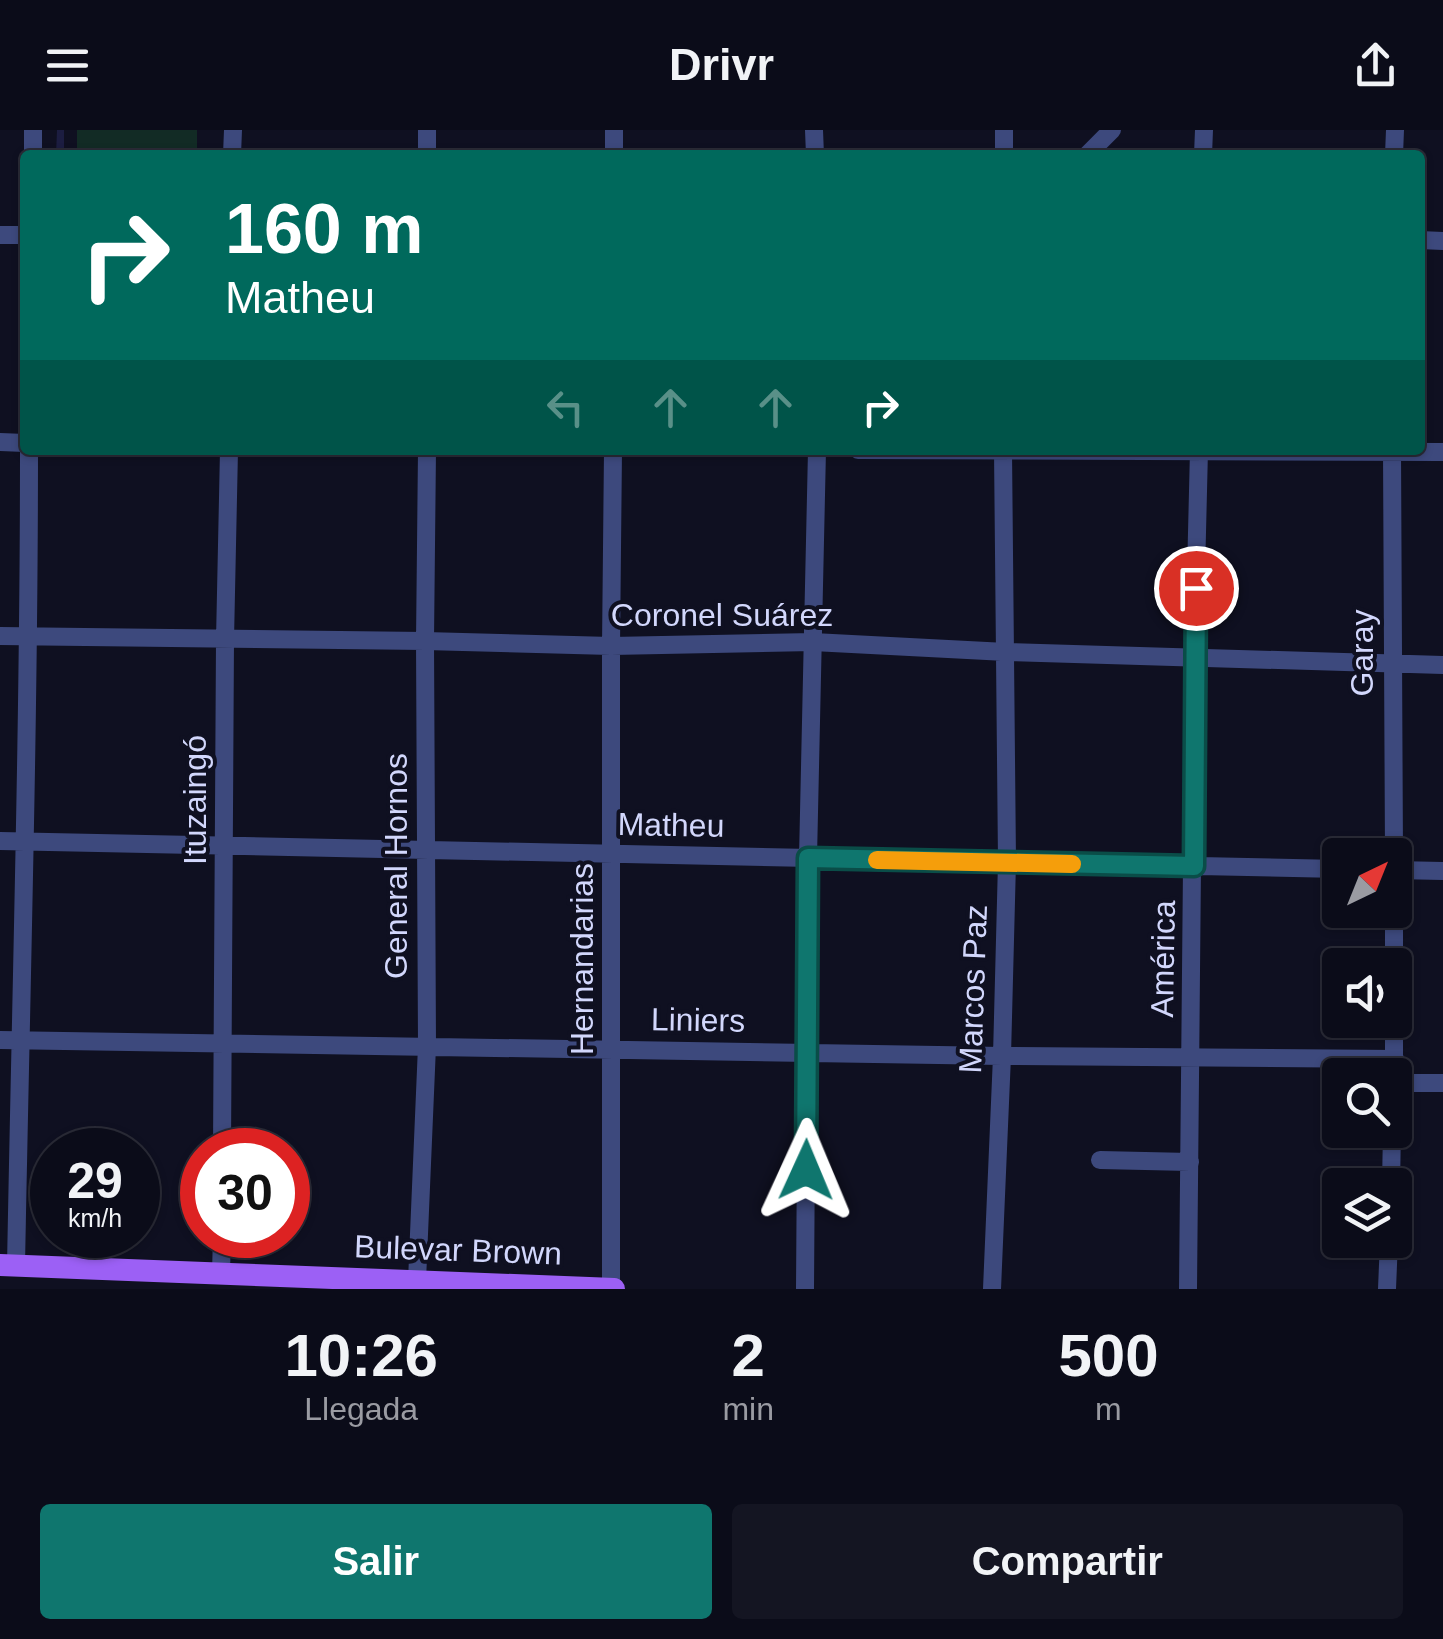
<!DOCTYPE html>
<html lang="es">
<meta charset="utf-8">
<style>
:root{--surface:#0b0c19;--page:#141522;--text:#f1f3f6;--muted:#9a9ba2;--line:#2b2c38;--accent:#0f766e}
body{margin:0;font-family:Helvetica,sans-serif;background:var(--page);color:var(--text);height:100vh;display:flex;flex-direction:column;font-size:38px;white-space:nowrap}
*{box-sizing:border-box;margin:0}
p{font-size:32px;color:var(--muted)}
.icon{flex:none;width:55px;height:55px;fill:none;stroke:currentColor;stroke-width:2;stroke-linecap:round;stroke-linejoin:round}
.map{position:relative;height:1159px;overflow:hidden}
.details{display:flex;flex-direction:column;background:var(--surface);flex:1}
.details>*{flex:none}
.banner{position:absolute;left:20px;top:20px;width:1405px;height:305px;border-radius:10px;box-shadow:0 2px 8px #0004,0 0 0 2px var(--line);background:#00695c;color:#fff;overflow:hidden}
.needle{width:65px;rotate:43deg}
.fabs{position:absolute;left:1322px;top:708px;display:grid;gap:20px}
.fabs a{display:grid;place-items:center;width:90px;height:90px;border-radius:10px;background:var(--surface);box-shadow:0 2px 8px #0004,0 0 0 2px var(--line);font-size:50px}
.speed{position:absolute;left:30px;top:998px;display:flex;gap:20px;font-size:50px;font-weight:700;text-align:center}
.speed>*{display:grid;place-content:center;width:130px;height:130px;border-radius:50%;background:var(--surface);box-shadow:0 2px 8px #0004,0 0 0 2px var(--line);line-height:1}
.speed small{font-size:25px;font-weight:400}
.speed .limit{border:15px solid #d22;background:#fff;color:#111}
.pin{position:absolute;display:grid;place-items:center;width:85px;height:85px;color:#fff;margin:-42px;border:5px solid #fff;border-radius:50%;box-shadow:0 2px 10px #0007}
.me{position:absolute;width:110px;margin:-55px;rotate:1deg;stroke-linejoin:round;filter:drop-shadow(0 0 8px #0008)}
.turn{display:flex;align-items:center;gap:35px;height:210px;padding:0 40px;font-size:45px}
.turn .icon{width:130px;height:130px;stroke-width:2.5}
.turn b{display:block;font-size:70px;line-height:85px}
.lanes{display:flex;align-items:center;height:95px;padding:0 40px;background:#0003;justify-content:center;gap:50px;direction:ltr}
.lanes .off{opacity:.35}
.eta{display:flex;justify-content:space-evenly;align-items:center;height:170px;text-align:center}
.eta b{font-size:60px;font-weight:700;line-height:70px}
.action{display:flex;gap:20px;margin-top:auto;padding:20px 40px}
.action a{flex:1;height:115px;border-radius:10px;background:var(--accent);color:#fff;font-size:40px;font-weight:700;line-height:115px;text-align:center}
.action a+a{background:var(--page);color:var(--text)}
header{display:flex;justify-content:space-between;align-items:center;height:130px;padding:0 40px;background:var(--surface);font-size:45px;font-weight:700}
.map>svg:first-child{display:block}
.green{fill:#122b25}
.building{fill:#1c1d41}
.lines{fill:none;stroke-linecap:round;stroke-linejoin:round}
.minor{stroke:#3d497d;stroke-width:18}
.major{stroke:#9c60f5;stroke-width:22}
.route-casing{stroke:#0a4d48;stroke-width:25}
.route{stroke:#0f766e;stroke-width:18}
.slow{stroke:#f59e0b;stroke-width:18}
.labels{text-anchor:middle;stroke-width:8;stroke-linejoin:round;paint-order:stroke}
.street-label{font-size:32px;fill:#d2d7fc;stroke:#0f1021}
</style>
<header><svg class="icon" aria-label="menu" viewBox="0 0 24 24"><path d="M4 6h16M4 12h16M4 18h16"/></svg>Drivr<svg class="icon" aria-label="share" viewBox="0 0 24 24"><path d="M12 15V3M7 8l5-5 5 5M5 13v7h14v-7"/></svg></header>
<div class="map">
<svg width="1443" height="1159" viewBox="0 0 1443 1159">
<rect width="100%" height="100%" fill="#0f1021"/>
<!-- green -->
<path class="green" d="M77,0h120v25h-120z"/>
<!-- building -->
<path class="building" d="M57,0h7v25h-8z"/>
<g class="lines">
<!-- minor -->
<path class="minor" d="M814,0l1,25
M1004,0v25
M33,25v-25
M232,25l1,-25
M427,25v-25
M614,25v-25
M1087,25l25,-25
M1203,25l1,-25
M1394,25l1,-25
M0,105h25
M1420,110l23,1
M0,312l25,1
M858,320l585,2
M1392,320l2,405
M0,506l425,5 186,5 202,-4 193,10 437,13
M0,711l1340,28
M1395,740l48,1
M1394,780v55
M0,910l1002,16 393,3
M1394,945v-55
M1395,953h48
M222,1020l3,-510 4,-190
M1100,1030l90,2
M1391,1055l1,-55
M16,1136c5,-272 13,-544 13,-816
M221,1143l1,-38
M417,1151l10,-235 -2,-405 2,-191
M611,1159v-643l2,-196
M805,1159l3,-431 9,-408
M992,1159l10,-233 5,-194 -4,-412
M1188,1159l6,-633 5,-206
M1387,1159l2,-49"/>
<!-- major -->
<path class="major" d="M0,1135l614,24"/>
</g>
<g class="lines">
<!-- route casing -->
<g class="route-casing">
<path id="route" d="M806,1040l2,-312 386,8 2,-278"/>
</g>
<!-- route -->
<use href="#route" class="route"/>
<!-- slow -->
<path class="slow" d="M877,730l195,4"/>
</g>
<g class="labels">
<!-- street labels -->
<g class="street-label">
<text x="722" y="496">Coronel Suárez</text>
<text transform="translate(1362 523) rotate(-90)" y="11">Garay</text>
<text transform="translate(195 670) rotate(-90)" y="11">Ituzaingó</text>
<text transform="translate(671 695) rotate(1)" y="11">Matheu</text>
<text transform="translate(396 736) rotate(-90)" y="11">General Hornos</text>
<text transform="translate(582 829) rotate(-90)" y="11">Hernandarias</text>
<text transform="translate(1163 829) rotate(-89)" y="11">América</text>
<text transform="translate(973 859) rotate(-88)" y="11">Marcos Paz</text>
<text transform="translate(698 890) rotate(1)" y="11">Liniers</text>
<text transform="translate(458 1120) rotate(2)" y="11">Bulevar Brown</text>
</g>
</g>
</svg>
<div class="fabs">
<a><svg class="needle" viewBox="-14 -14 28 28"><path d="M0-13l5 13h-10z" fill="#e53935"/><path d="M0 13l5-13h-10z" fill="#9a9ba2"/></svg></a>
<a><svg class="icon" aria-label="sound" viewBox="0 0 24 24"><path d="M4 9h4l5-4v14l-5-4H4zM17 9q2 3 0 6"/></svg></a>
<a><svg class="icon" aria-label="search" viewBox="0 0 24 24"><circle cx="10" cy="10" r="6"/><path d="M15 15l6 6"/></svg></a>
<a><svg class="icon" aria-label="layers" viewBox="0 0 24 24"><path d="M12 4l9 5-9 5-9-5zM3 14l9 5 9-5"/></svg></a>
</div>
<div class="speed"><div>29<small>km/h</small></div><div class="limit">30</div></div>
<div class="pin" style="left:1196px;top:458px;background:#d93025"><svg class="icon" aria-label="arrive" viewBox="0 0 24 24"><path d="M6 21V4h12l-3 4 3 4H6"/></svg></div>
<svg class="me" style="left:806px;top:1040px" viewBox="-20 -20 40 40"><path d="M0-17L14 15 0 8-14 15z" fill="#0f766e" stroke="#fff" stroke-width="4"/></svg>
<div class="banner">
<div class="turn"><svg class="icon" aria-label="right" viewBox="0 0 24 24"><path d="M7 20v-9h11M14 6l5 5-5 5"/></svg><div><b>160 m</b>Matheu</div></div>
<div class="lanes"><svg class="icon off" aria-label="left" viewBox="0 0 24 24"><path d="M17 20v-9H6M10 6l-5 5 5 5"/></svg><svg class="icon off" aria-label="ahead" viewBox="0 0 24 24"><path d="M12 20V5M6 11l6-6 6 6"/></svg><svg class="icon off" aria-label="ahead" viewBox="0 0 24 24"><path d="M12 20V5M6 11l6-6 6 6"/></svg><svg class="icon" aria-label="right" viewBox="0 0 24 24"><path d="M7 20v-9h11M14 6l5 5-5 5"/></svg></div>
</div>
</div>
<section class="details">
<div class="eta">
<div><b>10:26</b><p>Llegada</p></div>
<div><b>2</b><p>min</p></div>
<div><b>500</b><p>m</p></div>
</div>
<div class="action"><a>Salir</a><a>Compartir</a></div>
</section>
